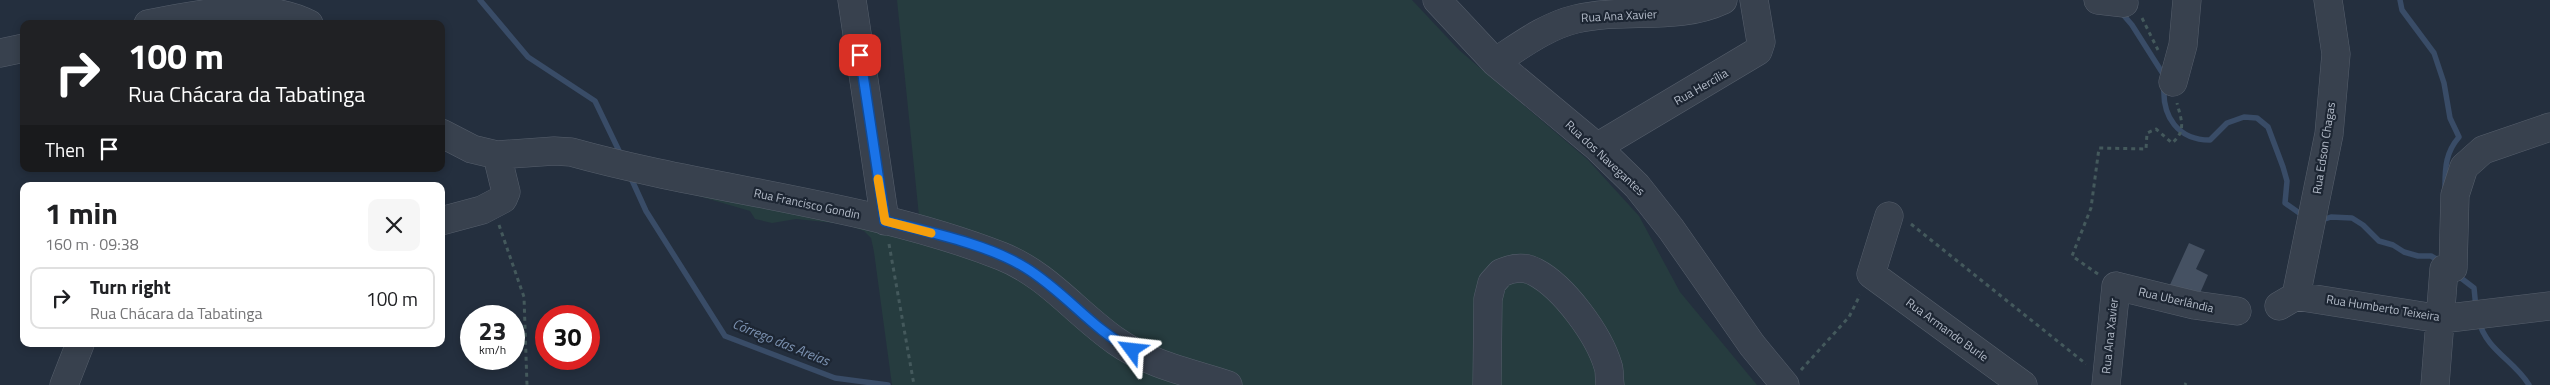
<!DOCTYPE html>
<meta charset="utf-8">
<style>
:root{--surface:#fff;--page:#f6f6f6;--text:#202124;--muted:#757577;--line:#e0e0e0}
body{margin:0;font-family:"Titillium Web",sans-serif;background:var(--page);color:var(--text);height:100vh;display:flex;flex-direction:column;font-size:19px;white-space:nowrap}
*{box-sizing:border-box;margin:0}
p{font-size:16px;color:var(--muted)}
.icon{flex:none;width:28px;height:28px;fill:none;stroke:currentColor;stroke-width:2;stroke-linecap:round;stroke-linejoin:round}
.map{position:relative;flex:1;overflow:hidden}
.panel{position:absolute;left:20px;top:182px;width:425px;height:165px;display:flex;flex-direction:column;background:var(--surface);border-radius:10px;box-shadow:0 2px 8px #0003}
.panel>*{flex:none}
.hud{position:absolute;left:20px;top:20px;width:425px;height:152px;border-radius:10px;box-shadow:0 2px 8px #0003;background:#202124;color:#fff;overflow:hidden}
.speed{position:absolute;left:460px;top:305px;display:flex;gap:10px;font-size:25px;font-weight:700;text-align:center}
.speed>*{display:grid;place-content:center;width:65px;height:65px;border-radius:50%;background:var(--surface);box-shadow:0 2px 8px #0003;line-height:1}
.speed small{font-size:12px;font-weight:400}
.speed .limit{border:8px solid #d22;background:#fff;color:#111}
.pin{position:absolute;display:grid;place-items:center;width:42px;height:42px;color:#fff;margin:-21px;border-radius:10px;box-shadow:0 2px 8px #0006}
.me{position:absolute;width:55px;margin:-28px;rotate:300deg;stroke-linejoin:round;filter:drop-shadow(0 0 4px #0008)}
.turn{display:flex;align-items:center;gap:18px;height:105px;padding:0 25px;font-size:22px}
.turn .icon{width:65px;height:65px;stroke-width:2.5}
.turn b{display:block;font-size:35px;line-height:42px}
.then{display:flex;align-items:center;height:48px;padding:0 25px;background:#0003;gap:10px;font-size:19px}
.round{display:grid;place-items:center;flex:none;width:52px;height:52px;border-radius:10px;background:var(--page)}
.summary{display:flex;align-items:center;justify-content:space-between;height:85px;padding:0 25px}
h1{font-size:30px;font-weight:700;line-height:38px}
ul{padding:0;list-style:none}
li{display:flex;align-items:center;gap:15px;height:62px;margin:0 10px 8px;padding:0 15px;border:2px solid var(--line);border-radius:10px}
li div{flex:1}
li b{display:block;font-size:19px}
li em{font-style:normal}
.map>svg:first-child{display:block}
.green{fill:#263c3f}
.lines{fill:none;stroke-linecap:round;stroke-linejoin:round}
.stream{stroke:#394c67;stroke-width:5.5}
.building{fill:#455162}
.minor-casing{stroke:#565f6c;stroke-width:29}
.path{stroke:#44595c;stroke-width:3;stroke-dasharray:4 4;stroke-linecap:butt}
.minor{stroke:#38414e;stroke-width:28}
.route-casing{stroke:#114b97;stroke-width:12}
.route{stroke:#1a73e8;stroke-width:9}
.slow{stroke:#f59e0b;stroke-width:9}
.labels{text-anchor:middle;stroke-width:4.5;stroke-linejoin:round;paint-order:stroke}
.street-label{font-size:12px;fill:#b4bcc9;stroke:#1d2633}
.water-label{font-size:14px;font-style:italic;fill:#7c92b1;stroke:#1d2633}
</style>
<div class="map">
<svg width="2550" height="385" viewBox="0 0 2550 385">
<rect width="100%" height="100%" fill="#242f3e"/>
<!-- green -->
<path class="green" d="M897,0h515l47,50 129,110 51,56 41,76 77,93h-865l-18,-133 -3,-14 -7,-7 -20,-7 -48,-5 -24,4 -17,-4 -5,-8 -79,-23 248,28z"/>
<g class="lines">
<!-- stream -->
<path class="stream" d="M480,0l48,57 67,44 26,54
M2400,0l2,10 32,43 10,30 6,35 9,19c-13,15 -14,30 -14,49
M2120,11l12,14 33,52
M2164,86c-2,31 14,54 46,54l17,-17 17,-6 13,1 11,9 15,40 4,14 -2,22 20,14
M631,178l15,33 79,125 110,42 53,7
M2319,221l12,-4 21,1 11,7 16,16 14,4 11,7 14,4h13l9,5
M2457,275l17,13 2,20
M2479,321c7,29 36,40 50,64"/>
</g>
<!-- building -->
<path class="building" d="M2189,243l16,7 -9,19 12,6 -11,25 -28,-13z"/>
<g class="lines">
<!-- minor casing -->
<g class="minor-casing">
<path id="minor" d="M852,0l33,221
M1437,0l58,62 102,85 40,39 34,43 81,116 33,40
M2098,0l26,3
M148,24c50,-10 114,-24 161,0
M0,53l24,-5
M1495,62c25,-16 51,-36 81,-43 49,-12 100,3 147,-19
M2173,82l10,-37 4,-45
M441,133l31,16 25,6 57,-4 17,1c140,39 295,51 430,104 46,18 75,57 115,85 32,23 75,32 112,44
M1597,147l161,-96 3,-9 -7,-42
M1889,216l-18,58 152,111
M441,221l41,-11 21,-11 3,-7 -9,-37
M2296,296l33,-162 7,-80 -8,-54
M2279,306l17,-10 145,23 109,-13
M64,385l16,-41
M1487,385l1,-86 4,-16 9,-10c11,-5 23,-7 34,-1 29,15 64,63 73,94 2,5 1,13 2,19
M2106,385l10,-99 78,19 43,6
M2435,385l9,-116 9,-1 2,-73 9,-28 19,-17 67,-23"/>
</g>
<!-- path -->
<path class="path" d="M2142,18l16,32
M1911,224l175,140
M499,225l25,72 3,88
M889,244l25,141
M2098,274l-26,-18 19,-48 8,-60 47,1 1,-16 9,-4 16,14c15,-12 9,-24 5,-40
M1801,370l48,-53 11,-22
M2185,385l1,-2"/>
<!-- minor -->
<use href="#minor" class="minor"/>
</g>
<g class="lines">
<!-- route casing -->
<g class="route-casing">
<path id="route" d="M860,55l25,166c43,11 103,23 141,47 39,24 66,61 106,82"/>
</g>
<!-- route -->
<use href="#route" class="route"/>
<!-- slow -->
<path class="slow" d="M878,179l7,42 46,12"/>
</g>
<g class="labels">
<!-- street labels -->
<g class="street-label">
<text transform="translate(1619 16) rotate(-3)" y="4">Rua Ana Xavier</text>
<text transform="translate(1701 87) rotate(-30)" y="4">Rua Hercília</text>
<text transform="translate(2324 148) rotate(-81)" y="4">Rua Edson Chagas</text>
<text transform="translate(1605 158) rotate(43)" y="4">Rua dos Navegantes</text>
<text transform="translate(807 204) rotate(12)" y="4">Rua Francisco Gondin</text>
<text transform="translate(2176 300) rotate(13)" y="4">Rua Uberlândia</text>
<text transform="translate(2383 308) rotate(9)" y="4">Rua Humberto Teixeira</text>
<text transform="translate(1947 330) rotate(36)" y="4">Rua Armando Burle</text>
<text transform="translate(2110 336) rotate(-84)" y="4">Rua Ana Xavier</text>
</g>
<!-- water labels -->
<g class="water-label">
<text transform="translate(781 342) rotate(22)" y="5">Córrego das Areias</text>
</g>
</g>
</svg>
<div class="speed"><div>23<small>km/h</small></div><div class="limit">30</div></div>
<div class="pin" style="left:860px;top:55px;background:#d93025"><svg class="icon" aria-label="arrive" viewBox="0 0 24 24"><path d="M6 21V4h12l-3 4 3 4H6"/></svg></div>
<svg class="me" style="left:1132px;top:350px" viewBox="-20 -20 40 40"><path d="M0-17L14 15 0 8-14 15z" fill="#1a73e8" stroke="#fff" stroke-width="4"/></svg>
<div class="hud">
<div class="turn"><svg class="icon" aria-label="right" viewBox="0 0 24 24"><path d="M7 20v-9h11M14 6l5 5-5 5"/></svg><div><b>100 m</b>Rua Chácara da Tabatinga</div></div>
<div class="then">Then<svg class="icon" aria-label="arrive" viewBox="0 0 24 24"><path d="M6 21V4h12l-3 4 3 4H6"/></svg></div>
</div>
<section class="panel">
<div class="summary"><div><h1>1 min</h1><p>160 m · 09:38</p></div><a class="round"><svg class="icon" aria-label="close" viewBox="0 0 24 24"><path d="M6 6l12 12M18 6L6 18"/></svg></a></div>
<ul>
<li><svg class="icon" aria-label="right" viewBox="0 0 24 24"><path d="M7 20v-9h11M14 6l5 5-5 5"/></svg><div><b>Turn right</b><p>Rua Chácara da Tabatinga</p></div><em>100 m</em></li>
</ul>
</section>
</div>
